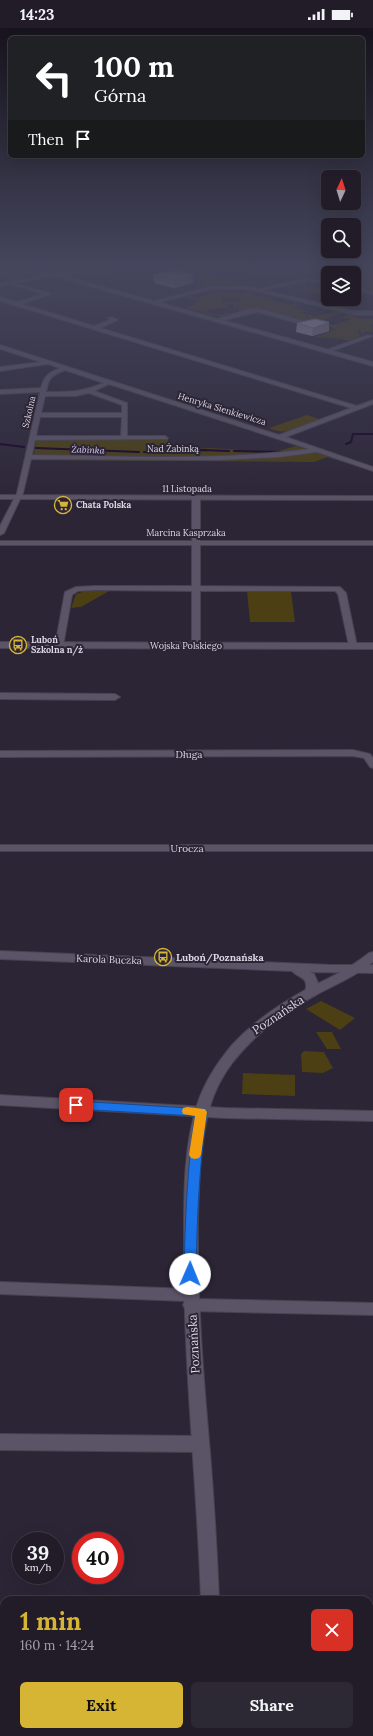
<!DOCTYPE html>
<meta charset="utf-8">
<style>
:root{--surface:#211c28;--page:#2d2934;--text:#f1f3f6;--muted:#a2a1a8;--line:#3e3a45;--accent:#d6b534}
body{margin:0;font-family:Lora,serif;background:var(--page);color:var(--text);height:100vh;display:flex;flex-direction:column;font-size:15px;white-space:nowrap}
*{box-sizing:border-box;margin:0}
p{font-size:13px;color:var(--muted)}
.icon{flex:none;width:22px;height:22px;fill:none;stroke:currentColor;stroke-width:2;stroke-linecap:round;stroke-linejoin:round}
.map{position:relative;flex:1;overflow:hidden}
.side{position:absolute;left:0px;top:1568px;width:373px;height:140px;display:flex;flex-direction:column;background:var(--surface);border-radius:12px 12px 0 0;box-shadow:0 4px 16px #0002,0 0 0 1px var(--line)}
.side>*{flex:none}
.top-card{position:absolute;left:8px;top:8px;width:357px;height:122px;border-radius:6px;box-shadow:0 4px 16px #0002,0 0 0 1px var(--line);background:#202124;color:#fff;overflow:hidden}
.needle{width:26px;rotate:4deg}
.buttons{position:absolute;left:321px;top:142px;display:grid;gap:8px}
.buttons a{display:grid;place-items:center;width:40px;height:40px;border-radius:6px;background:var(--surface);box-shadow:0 4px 16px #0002,0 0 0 1px var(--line);font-size:20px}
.speed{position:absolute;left:12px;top:1504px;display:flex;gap:8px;font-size:20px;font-weight:700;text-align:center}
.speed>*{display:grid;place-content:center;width:52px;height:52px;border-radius:50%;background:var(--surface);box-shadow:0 4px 16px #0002,0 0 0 1px var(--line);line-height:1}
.speed small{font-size:10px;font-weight:400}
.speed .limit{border:6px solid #d22;background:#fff;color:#111}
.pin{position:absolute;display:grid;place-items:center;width:34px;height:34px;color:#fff;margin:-17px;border-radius:8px;box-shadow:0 2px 6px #0006}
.me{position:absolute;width:44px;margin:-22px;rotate:1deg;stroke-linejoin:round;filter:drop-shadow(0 0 3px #0008)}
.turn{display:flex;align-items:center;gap:14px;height:84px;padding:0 20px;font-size:18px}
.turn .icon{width:52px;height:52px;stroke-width:2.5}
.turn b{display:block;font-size:28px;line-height:34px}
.then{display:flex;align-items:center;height:38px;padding:0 20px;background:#0003;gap:8px;font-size:15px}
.round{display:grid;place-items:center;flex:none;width:42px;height:42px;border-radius:6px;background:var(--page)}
.headline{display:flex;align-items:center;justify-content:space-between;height:68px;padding:0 20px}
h1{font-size:24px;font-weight:700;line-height:30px;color:var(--accent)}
.cta{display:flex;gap:8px;margin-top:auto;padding:8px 20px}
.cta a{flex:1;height:46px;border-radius:6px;background:var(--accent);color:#111;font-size:16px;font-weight:700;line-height:46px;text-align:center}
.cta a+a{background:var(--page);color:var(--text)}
.status{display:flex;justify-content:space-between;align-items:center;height:28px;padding:0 20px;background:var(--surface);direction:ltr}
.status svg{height:11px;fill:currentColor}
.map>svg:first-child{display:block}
.green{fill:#4b3f13}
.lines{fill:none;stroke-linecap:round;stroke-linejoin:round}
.stream{stroke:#150328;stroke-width:2}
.minor-casing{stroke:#484250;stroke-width:2}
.tertiary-casing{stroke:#484250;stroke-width:2}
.minor{fill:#5b5467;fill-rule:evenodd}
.tertiary{fill:#5b5467;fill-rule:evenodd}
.wall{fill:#a199ac}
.shaded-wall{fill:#837d8c}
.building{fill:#bbb2c8;stroke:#837d8c}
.route{fill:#1a73e8;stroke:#114b97}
.slow{fill:#f59e0b}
.labels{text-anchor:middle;stroke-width:4;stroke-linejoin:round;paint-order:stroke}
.far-street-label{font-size:9px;fill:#dcd7e3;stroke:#2c2536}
.far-water-label{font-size:9px;font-style:italic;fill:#dac8f4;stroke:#2c2536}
.far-poi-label{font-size:9px;font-weight:bold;fill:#dcd7e3;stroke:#2c2536;text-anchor:start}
.street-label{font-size:10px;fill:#dcd7e3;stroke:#2c2536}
.poi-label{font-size:10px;font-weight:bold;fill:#dcd7e3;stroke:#2c2536;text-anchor:start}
.near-street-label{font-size:12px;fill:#dcd7e3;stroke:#2c2536}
</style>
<div class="status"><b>14:23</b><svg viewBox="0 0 49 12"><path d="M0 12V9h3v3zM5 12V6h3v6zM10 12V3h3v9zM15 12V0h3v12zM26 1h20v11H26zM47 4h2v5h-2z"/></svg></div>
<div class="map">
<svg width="373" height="1708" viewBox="0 0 373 1708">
<rect width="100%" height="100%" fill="#2c2536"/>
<!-- green -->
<path class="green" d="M57,239h83l-83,4h-9l-12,-3z
M24,240l4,1h-3l1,2 13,2 -28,7 -3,-1 3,-2 -11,2v-10z
M167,241c69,0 137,4 206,1v21l-19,-3v-15h-26v7l-14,-3 13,-4h-79l-48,-3v2l51,15 -35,-1 -16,2 -4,-2 11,-3 -14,-4 2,-1c-11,-3 -16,-9 -28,-9z
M306,257l22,5v2l-8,-2 8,3v2h-5l-23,-6 7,-2 6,2z
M222,260l-4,2v2l28,1v-2h-3v-2l11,1 -5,2 6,-2 6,2 -12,2 41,11 6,-2 -4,-1 5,-1 1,6 -4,1 14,4h-5l8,11 -16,-5 1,-2 -6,2 -33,-8h-18l-1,-7h-2l1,6 -3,-1v-4h-7v4l9,2 -2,1 -12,-4 -17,4 14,4 7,-2 -2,-2 7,3 -11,3 -22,-6 7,-3 -9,3 -11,-3 10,-3 -1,-2 6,-2 -12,-2 3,-1 -11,-1 8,-2 9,3 18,-5 -13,-2 8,-2 13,9 -2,3h2l1,6 1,-1v-6l1,2h14v-4h-14l-1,2 -1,-2 -12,-9z
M325,280l19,5 -31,10 -7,-9 9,3 20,-6 -14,-2z
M348,286h11l-4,1 1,3 17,1v5l-2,-1 2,9h-9v2h-3l-1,-4h-2l2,7h4l-12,4 -18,-3 -19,-1 18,-6 -9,1 8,-2h5l-5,-2 1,-1h-5l-1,-3 7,1 17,-6 -12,-2z
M307,387l12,4c-16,7 -33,18 -50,9z
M40,411h128l1,11 44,-2 53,4 12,-1 18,-5 14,4 -94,7 -182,-2 2,-14z
M318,424l26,9 -1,1 -16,-5 -13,5 -279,-2 185,-1 63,-2z
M89,562h22l-30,17 -10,1 5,-14z
M247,563h44l4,31h-45z
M321,973l34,17 -15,12 -34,-21z
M316,1004h16l9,17h-14z
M304,1023l20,1 9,16 -10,5 -21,-1 -1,-18z
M243,1045l52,2v21l-53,-2z"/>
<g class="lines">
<!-- stream -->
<path class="stream" d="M0,416l24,3
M346,416l5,-2 2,-8h20
M36,420l103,4
M234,423l52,1
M144,424l59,-2 26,1"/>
<!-- minor casing -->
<g class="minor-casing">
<path id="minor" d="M307,251l21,3v2l-21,-3 -44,9 91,21h19v4h-19l-106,-26h-38l-57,15 -3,-2 60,-15h38l10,2z
M10,254l41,12 -29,10 72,22 16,-6 -3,-2 5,-1 6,3 -18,8 257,78 16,-6v4l-87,33 87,30v4l-56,-19 -37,5 -62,3 -187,-1 -8,34 -19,40 -4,2v-9l17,-33 23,-101 -40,2v-4l41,-2c3,-12 7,-15 19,-20l-12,-4 -48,7v-4l41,-5 -41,-13v-4l279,90 72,-27 -351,-107v-4l17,5 27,-8 -34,-10zM65,342l39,13c-23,9 -34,9 -58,9 3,-15 5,-16 19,-22zM109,356l200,65c-91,12 -185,7 -277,6l3,-15 132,-1 1,-1 -3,-2h-38v-33l-33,-12zM89,365l33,12v8h-81l4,-17h30zM40,389h82l-1,19h-85z
M354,260l19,4v2l-19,-4z
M257,280l57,16 1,1 -3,2 -55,-15 -40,10 -3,-2 32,-10z
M368,307l5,1 -44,16 -5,-1z
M196,468l4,2v43h173v4h-173v41l140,1 6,6 11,53 -1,2h-6l-1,-2 -11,-52 -3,-3h-135v55l-4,3 -4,-3v-55l-97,-1 -17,1 -6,4 -9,51 -1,2h-6l-1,-2 10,-54 11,-5 19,-1h97v-41h-192v-4h192v-43z
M0,665l115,1 5,3 -5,3 -115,-1z
M353,722l17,4 3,4v10l-3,-1 -6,-9 -11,-2 -353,1v-6z
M0,817h373v6h-373z
M0,923l332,14h41v8l-63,-1 4,2 5,11 -4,11h-8l-2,-3c4,-17 -4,-13 -13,-22l-292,-12z
M0,1067l225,13 148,3v10l-148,-3 -225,-13z
M0,1254l191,7 5,2 3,4 -2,4 176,4v12l-182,-4 -5,-1 -3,-5 2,-4 -185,-7z
M0,1406l200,2 6,3 2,5 -2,5 -6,3 -200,-2z"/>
</g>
<!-- tertiary casing -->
<g class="tertiary-casing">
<path id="tertiary" d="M25,239h8l20,6 91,-6 150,2 79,-2v2l-79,2 -81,-2h-58l-94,6 312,87v4l-320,-90 -53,10v-2l46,-10z
M0,467l373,1v4l-373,-1z
M0,614l373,1v6l-373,-1z
M373,924v10c-18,15 -39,23 -59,34 -31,17 -59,38 -81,66 -11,14 -19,30 -24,48 -9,35 -10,72 -11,108 -1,78 5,156 12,234 4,49 7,99 9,148h-18c-4,-119 -18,-237 -17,-356 0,-46 -1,-95 13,-139 7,-22 20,-42 35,-60 21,-23 46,-40 73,-55 22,-11 44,-21 64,-37z
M194,1704h20v4h-20z"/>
</g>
<!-- minor -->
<use href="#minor" class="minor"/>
<!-- tertiary -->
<use href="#tertiary" class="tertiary"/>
</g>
<!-- wall -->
<path class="wall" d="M153,247l40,8 -19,5 -20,-5z
M329,294v9l-17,5 -16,-4 1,-9z"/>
<!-- shaded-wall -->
<path class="shaded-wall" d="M193,247v8l-19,5v-8z
M329,294v9l-17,5 1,-8z"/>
<!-- building -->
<path class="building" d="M173,242l20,5 -19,5 -21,-5z
M315,291l14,3 -16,6 -16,-5z"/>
<!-- sky -->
<linearGradient id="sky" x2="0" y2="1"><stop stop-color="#18141e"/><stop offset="0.5" stop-color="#45465d"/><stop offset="1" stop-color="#45465d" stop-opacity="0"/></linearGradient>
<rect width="373" height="478" fill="url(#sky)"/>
<!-- route -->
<path class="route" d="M76,1073l129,8 2,3c-8,54 -10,108 -11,162l-2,4 -4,1 -5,-1 -1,-4c1,-53 3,-106 11,-158l-119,-7 -4,-1 -2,-3 2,-3z"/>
<!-- slow -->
<path class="slow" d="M187,1079l18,2 2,3 -6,43 -2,3 -4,1 -4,-1 -2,-3 6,-39 -12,-2 -1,-3 1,-3z"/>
<!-- icons -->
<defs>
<g id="supermarket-ring" transform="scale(0.9)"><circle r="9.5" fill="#2c2536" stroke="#d6b534" stroke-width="1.5"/><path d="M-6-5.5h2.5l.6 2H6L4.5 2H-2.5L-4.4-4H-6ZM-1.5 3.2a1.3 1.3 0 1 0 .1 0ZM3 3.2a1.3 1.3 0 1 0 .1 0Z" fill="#d6b534"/></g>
<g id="bus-ring" transform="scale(0.9)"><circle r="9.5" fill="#2c2536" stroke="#d6b534" stroke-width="1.5"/><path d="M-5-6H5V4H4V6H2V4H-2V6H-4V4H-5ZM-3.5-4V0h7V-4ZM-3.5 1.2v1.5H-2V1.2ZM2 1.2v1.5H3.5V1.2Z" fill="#d6b534"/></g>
</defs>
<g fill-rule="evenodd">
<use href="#supermarket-ring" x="63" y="477"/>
<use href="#bus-ring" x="18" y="617"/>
<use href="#bus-ring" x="163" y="929"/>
</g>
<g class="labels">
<!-- far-street labels -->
<g class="far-street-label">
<text transform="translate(222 381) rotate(17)" y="3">Henryka Sienkiewicza</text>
<text transform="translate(29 384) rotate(-77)" y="3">Szkolna</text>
<text x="173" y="424">Nad Żabinką</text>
<text x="187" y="464">11 Listopada</text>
<text x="186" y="508">Marcina Kasprzaka</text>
<text x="186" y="621">Wojska Polskiego</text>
</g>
<!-- far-water labels -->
<g class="far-water-label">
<text transform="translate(88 422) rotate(2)" y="3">Żabinka</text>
</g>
<!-- far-poi labels -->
<g class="far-poi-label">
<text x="76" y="480">Chata Polska</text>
<text x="31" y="615">Luboń<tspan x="31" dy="10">Szkolna n/ż</tspan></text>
</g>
<!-- street labels -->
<g class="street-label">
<text x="189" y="730">Długa</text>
<text x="187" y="824">Urocza</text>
<text transform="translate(109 931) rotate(2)" y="4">Karola Buczka</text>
</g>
<!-- poi labels -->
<g class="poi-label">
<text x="176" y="933">Luboń/Poznańska</text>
</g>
<!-- near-street labels -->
<g class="near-street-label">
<text transform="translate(278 987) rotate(-34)" y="4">Poznańska</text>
<text transform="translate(194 1316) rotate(-93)" y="4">Poznańska</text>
</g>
</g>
</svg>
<div class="buttons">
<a><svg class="needle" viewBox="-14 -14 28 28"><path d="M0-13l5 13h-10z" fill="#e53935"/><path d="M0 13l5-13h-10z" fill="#a2a1a8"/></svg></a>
<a><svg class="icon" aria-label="search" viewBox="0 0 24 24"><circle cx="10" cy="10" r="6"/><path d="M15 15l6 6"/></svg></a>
<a><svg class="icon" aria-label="layers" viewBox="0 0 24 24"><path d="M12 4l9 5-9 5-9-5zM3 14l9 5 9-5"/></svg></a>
</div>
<div class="speed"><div>39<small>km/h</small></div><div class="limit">40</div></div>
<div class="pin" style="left:76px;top:1077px;background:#d93025"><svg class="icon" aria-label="arrive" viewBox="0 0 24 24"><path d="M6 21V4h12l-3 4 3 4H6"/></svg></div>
<svg class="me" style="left:190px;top:1246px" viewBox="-20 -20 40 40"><circle r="19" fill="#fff"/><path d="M0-13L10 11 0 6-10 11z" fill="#1a73e8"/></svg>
<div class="top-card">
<div class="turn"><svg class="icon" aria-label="left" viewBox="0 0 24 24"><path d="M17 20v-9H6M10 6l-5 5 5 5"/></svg><div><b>100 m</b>Górna</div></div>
<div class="then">Then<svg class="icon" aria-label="arrive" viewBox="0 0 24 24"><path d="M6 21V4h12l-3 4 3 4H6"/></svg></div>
</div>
<section class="side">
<div class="headline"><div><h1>1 min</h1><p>160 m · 14:24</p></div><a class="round" style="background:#d93025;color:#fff"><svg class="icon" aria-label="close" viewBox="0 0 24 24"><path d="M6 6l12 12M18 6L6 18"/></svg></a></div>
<div class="cta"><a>Exit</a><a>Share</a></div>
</section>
</div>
